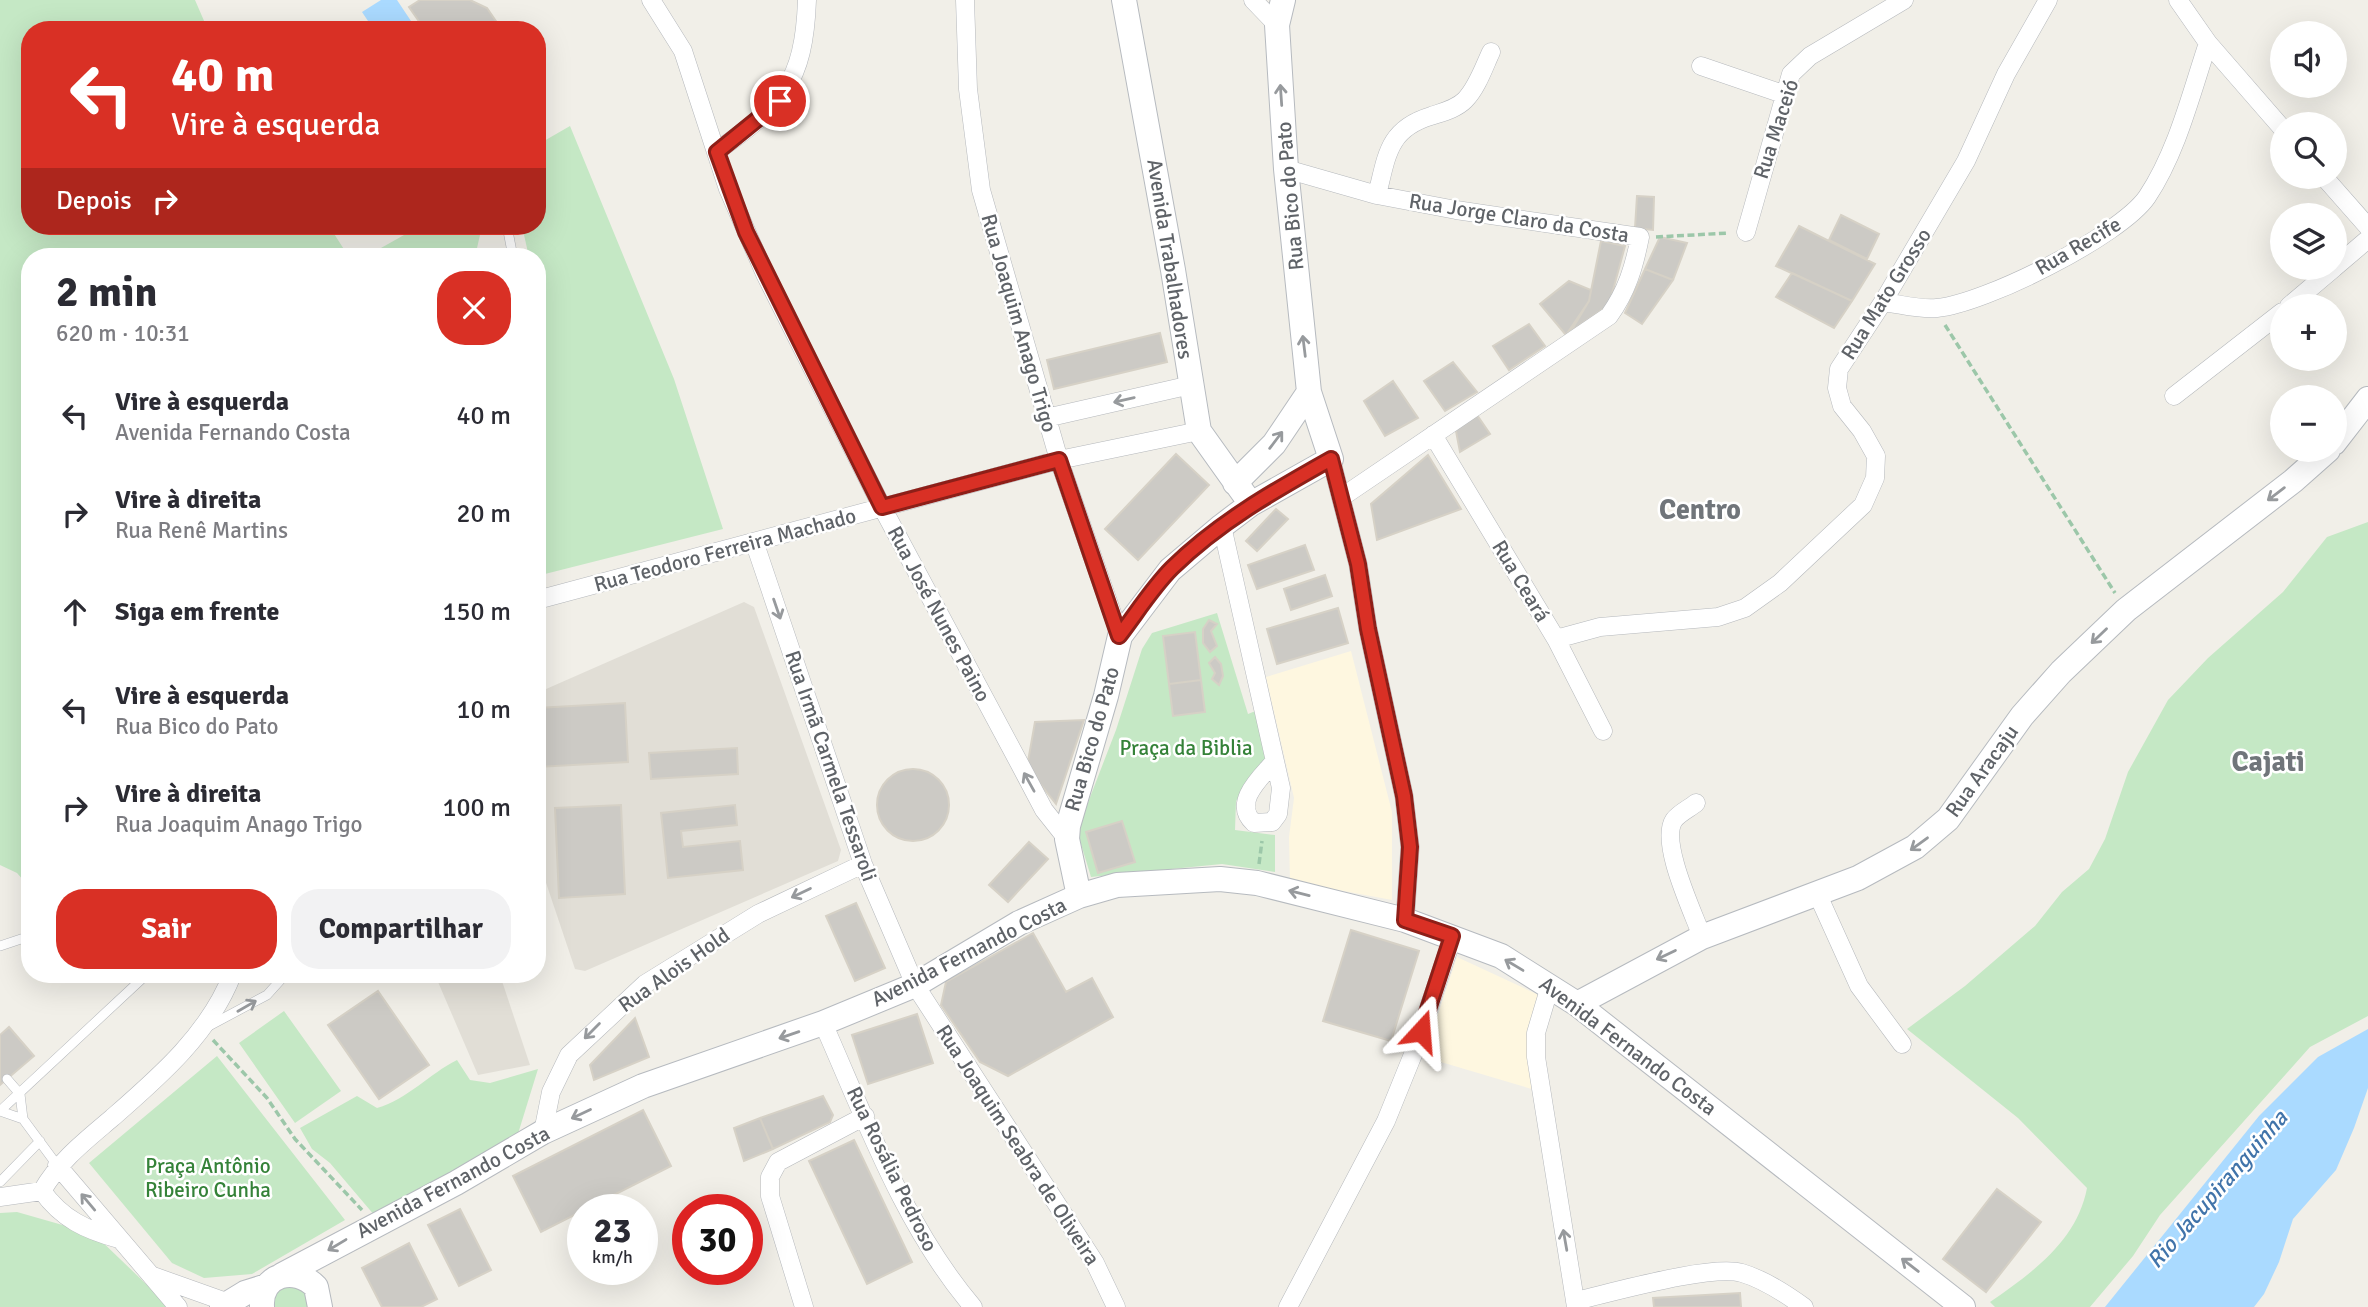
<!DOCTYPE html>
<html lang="pt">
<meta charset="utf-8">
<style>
:root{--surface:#fff;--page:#f2f2f3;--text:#2b2b33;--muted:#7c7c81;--accent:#d93025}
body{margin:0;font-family:Signika,sans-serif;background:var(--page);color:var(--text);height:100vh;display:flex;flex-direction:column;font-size:26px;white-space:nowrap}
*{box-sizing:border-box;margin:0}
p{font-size:23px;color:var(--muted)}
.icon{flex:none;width:38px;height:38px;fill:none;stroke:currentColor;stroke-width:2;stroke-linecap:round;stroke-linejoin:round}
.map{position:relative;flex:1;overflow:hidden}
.sheet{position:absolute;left:21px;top:248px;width:525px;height:735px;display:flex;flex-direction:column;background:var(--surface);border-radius:28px;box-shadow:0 7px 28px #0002}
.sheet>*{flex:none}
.banner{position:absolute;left:21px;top:21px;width:525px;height:214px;border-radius:28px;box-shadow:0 7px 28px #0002;background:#d93025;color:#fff;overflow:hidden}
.controls{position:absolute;left:2270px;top:21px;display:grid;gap:14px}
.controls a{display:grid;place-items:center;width:77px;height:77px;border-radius:50%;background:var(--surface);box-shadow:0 7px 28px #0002;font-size:35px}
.speed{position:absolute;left:567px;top:1194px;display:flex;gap:14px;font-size:35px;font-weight:700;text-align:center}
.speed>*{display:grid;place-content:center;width:91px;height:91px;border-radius:50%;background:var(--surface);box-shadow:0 7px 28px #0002;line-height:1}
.speed small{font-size:18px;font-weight:400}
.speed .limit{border:10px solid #d22;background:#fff;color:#111}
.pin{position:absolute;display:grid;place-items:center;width:60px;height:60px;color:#fff;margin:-30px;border:4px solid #fff;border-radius:50%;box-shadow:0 2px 7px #0007}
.me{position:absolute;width:77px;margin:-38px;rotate:19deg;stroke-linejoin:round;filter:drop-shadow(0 0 5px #0008)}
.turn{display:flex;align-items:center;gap:24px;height:147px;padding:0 35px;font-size:32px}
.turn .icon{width:91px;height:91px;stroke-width:2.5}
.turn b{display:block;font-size:49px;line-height:60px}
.then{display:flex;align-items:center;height:66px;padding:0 35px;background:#0003;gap:14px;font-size:26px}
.round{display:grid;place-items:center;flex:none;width:74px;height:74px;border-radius:28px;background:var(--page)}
.overview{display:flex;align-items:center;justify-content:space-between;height:119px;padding:0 35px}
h1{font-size:42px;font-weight:700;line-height:52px}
.cta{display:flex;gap:14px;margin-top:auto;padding:14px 35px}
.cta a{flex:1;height:80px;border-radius:28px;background:var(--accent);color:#fff;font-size:28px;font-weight:700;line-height:80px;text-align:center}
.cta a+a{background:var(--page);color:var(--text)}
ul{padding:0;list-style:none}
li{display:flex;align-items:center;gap:21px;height:98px;padding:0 35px}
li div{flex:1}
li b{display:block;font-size:26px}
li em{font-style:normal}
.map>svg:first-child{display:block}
.commercial{fill:#fef7e0}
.education{fill:#e1ded6}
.green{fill:#c5e8c5}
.water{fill:#aadaff}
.building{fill:#cccac5;stroke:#d6d1c6;stroke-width:2}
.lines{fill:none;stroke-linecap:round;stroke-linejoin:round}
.lane-casing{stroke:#b5b8bc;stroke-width:10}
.street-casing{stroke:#b5b8bc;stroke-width:19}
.secondary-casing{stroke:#b6babf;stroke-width:26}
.path{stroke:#9cc7a9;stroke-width:3.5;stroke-dasharray:7 3.5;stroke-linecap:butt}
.lane{stroke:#fff;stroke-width:9}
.street{stroke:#fff;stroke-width:18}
.secondary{stroke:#fff;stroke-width:24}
.oneway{stroke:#979a9d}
.route-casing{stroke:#8d1f18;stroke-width:18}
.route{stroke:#d93025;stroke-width:12}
.labels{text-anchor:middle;stroke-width:5;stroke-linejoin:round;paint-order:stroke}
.street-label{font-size:21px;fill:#5f6368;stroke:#fff}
.park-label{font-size:21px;fill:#348238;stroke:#fff}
.water-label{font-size:23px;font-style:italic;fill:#4174aa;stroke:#fff}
.district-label{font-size:28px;font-weight:bold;fill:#70757a;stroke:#fff}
</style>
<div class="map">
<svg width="2368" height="1307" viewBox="0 0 2368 1307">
<rect width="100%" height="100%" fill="#f1efe8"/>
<!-- commercial -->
<path class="commercial" d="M1351,651l41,161v88l-102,-19 -1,-44 5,-39 -28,-121z
M1457,957l86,40 -17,37 9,56 -111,-33z"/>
<!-- education -->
<path class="education" d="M744,602l10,5 87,243 -3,11 -253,110 -10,-2 -38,-113v-163z
M435,975h65l30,90 -52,10z"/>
<!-- green -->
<path class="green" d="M0,0h195l13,30h-178v196h299l20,31h-319v631l-13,-15 -17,-8z
M570,126l104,253 49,150 -186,47v-319h-8l-7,-31h15v-81z
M420,226h62l-7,31h-110z
M2368,522v494l-58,31 -150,168 -27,41 -43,51h-95l-5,-5c42,-29 87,-61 97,-114l-69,-70 -111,-89 58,-43 70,-60 27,-34 27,-23 16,-30 23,-67 40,-72 40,-42 75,-66 44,-55z
M1217,613l31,101 10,-4 8,53 -30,38 -1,29 40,5v37l-53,-8 -131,13 -14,-46 39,-101 26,-81 10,-16z
M284,1011l57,80 -46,32 -56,-80z
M217,1056l128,164 -93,54 -48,4 -32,-15 -83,-100z
M457,1060l13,20 20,3 48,-14 -21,68 -142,79 -45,-53 -18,-14 -12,-21 57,-32 20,12c31,-9 52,-34 80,-48z
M17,1212l77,22 76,73h-170v-94z
M295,1278l20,29h-50l3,-15z"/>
<!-- water -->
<path class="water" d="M381,0h16l20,30h-43l-12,-18z
M2368,1029v59l-14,40 -18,42 -43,49 -14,43 -15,32 -10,13h-149l154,-191 59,-59z"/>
<!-- building -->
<path class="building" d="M420,0h50l17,8 15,22h-77l-16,-23z
M1637,196l17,1 -1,33 -18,-2z
M1841,215l38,19 -12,25 -38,-19z
M1799,226l76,38 -23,37 -76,-35z
M1660,237l27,6 -14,37 -28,-11z
M1601,241l24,5 -16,59 -38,26 18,-30z
M1645,269l28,11 -31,44 -17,-11z
M1792,273l60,28 -18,27 -58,-31z
M1569,281l22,9 -2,11 -23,34 -26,-31z
M1529,324l16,22 -36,24 -16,-24z
M1160,333l7,29 -113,27 -7,-29z
M1453,362l24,30 -32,19 -21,-30z
M1393,381l25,37 -33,18 -21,-35z
M1475,412l15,22 -30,18 -5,-26z
M1176,454l33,31 -71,75 -33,-31z
M1428,455l33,54 -84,31 -6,-36z
M1276,509l12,10 -31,32 -11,-10z
M1305,545l9,25 -57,19 -9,-24z
M1325,575l7,21 -41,14 -7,-21z
M1338,608l10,35 -71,21 -10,-35z
M1209,620l8,4 -6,7 6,15 -7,6 -7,-9v-14z
M1195,632l6,48 -32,4 -6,-48z
M1215,657l6,7 2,12 -4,9 -7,-6 3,-6 -6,-10z
M1201,680l4,32 -32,4 -4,-32z
M625,703l3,59 -91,5v-59z
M1084,720l-28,84 -29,-37 8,-45z
M737,748l1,26 -87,5 -2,-26z
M877 805a36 36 0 1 1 72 0a36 36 0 1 1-72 0Z
M621,805l4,89 -66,4 -4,-90z
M735,805l2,20 -56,6 2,16 57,-6 3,29 -75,8 -7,-65z
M1122,821l13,41 -37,11 -12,-41z
M1029,842l19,17 -40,43 -19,-17z
M856,903l29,65 -30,13 -29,-65z
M1351,930l68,21 -28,90 -68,-20z
M1033,933l33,59 26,-14 21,39 -105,59 -28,-14 -39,-57 5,-23z
M378,991l51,74 -50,34 -51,-74z
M917,1014l16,49 -65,21 -16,-49z
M635,1018l14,39 -55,23 -4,-15z
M9,1027l25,29 -34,29v-50z
M823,1096l10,19 -3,7 -57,27 -13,-31z
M643,1110l28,56 -130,66 -28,-56z
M760,1118l13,31 -29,12 -10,-33z
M854,1140l58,122 -45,22 -58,-123z
M1997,1189l44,33 -55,70 -43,-33z
M460,1209l31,61 -32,16 -31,-61z
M409,1243l28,56 -16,8h-39l-20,-39z
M1740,1293l1,14h-87l-1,-9z"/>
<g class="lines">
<!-- lane casing -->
<g class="lane-casing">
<path id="lane" d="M507,226l6,31
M0,946l30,-10
M207,1027l60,-32 18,-20
M7,1079l13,15 3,25 34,46
M0,1111l146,-136
M0,1111l23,8
M0,1182l40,-41"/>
</g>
<!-- street casing -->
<g class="street-casing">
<path id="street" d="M651,0l32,51 45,138 37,85 117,233 135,252 27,51 23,29
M965,0l3,89 13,101 78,270 61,176
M1253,0l24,25
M2178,0l30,43 74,85
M1701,66l82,28
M717,151c65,-46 87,-68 90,-151
M1286,169l91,26 79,15 184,27c-6,30 -13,54 -31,79l-267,181
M2324,177l44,50
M1377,195c10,-40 11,-66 54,-79 12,-4 25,-7 34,-16 12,-12 19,-33 26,-48
M1746,232l45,-158 19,-18 94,-56
M2334,268l34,-29
M1883,302c17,2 37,8 54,6 47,-4 183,-72 210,-111 30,-45 44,-103 61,-154
M2289,306l45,-38
M2174,396l108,-84
M1046,418l145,-33
M1433,435l123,204 47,92
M1331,459l27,105 10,65 36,167 6,51 -5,73
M1222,526l59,262 -3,26 -6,8 -18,1c-22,-20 6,-45 20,-61
M755,544l108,320 52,121 180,278 21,44
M537,600l522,-140 140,-29
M1556,639l44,-12 118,-10 27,-9 35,-25 83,-78 12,-27 1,-22 -14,-25 -20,-25 -5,-18 2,-19 44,-67 83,-141 40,-87 42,-74
M1696,803c-6,5 -17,10 -22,17 -15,22 20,94 28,117
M1817,893l42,93 43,58
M1550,986l-14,47v24l40,250
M823,1023c43,97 81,203 150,284
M543,1132l8,-40 18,-37 76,-71 113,-70 105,-50
M57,1165l121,142
M42,1191c18,-31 43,-50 70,-73 47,-41 97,-84 120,-143
M42,1191c20,28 44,39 77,48
M0,1197l42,-6
M153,1276l73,26
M1575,1301c36,-8 136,-37 167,-28 21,6 44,21 62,34
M804,1307l-34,-111v-19l8,-15 87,-46
M1288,1307l98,-186 28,-69 39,-116"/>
</g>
<!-- secondary casing -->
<g class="secondary-casing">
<path id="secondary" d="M1124,0l49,270 26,161 52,73
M2334,443l34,-44
M1235,483l39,-39 35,-52
M1079,896l-12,-57 1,-13 38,-130 14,-60 50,-66 52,-44 29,-22 80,-45 -22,-67 -23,-223 -9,-144 6,-25
M1577,1004l125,-67 156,-59 57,-31 33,-28 74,-103 39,-44 65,-62 167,-129 35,-31
M282,1275l174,-92 87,-51 100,-46 180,-63 92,-38 104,-62 60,-27 38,-11 103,-6 37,4 148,37 96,36 76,48 386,303
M222,1307l23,-14 22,-7
M262,1307c-2,-33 33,-42 54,-20l4,20"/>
</g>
<!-- path -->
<path class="path" d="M1656,237l73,-4
M1945,325l170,268
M1259,864l3,-23
M213,1040l54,58 28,41 67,71"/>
<!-- lane -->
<use href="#lane" class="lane"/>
<!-- street -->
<use href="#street" class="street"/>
<!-- secondary -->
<use href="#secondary" class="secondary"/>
</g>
<!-- one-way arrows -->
<defs><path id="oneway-shaft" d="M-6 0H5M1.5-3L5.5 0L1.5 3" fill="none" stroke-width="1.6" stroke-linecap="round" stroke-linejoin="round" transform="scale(1.75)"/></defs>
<g class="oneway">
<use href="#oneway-shaft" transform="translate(1281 95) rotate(-94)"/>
<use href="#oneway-shaft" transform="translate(1304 346) rotate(-97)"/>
<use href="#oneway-shaft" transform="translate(1124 400) rotate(167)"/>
<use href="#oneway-shaft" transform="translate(1276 440) rotate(-53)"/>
<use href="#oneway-shaft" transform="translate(2276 494) rotate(143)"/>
<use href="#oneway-shaft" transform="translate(777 609) rotate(71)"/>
<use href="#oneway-shaft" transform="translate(2099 636) rotate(136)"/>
<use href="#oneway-shaft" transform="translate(1029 782) rotate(-119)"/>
<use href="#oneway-shaft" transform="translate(1919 844) rotate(144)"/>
<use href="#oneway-shaft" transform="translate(801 893) rotate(154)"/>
<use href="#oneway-shaft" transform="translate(1299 893) rotate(-166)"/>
<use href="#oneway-shaft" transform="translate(1666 955) rotate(154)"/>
<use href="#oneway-shaft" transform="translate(1514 965) rotate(-149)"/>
<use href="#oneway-shaft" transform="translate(247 1006) rotate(-30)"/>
<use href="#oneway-shaft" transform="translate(592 1031) rotate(135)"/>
<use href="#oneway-shaft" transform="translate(789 1035) rotate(161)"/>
<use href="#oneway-shaft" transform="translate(581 1114) rotate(155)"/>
<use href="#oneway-shaft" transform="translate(88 1202) rotate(-130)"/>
<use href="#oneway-shaft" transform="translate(1565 1240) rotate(-100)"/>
<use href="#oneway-shaft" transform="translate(337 1245) rotate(149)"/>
<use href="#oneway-shaft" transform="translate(1910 1265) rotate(-142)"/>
</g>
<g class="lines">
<!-- route casing -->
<g class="route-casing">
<path id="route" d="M780,101l-63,51 29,80 136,275 177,-47 60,176c17,-22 33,-48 53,-68 47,-46 102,-77 159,-109l27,105 10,65 36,167 6,51 -5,73 47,16 -31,95"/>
</g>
<!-- route -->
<use href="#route" class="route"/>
</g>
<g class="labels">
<!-- street labels -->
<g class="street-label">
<text transform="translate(1776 129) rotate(-72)" y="7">Rua Maceió</text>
<text transform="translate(1290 196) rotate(-95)" y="7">Rua Bico do Pato</text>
<text transform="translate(1519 218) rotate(9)" y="7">Rua Jorge Claro da Costa</text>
<text transform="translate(2078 246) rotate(-30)" y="7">Rua Recife</text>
<text transform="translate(1170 259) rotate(81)" y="7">Avenida Trabalhadores</text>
<text transform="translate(1886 294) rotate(-58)" y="7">Rua Mato Grosso</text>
<text transform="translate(1019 323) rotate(74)" y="7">Rua Joaquim Anago Trigo</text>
<text transform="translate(725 550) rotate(-15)" y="7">Rua Teodoro Ferreira Machado</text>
<text transform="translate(1521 581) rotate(59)" y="7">Rua Ceará</text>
<text transform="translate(939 614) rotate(62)" y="7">Rua José Nunes Paino</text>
<text transform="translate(1092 739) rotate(-74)" y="7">Rua Bico do Pato</text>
<text transform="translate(831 766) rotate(71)" y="7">Rua Irmã Carmela Tessaroli</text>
<text transform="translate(1982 771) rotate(-54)" y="7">Rua Aracaju</text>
<text transform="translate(969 952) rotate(-27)" y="7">Avenida Fernando Costa</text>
<text transform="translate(674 970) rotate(-35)" y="7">Rua Alois Hold</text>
<text transform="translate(1628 1046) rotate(37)" y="7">Avenida Fernando Costa</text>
<text transform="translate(1018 1145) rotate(57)" y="7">Rua Joaquim Seabra de Oliveira</text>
<text transform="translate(892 1169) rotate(64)" y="7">Rua Rosália Pedroso</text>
<text transform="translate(453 1182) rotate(-28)" y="7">Avenida Fernando Costa</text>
</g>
<!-- park labels -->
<g class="park-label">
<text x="1186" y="755">Praça da Biblia</text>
<text x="208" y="1173">Praça Antônio<tspan x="208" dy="24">Ribeiro Cunha</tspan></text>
</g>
<!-- water labels -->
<g class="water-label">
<text transform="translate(2217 1189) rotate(-49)" y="8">Rio Jacupiranguinha</text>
</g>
<!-- district labels -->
<g class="district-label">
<text x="1700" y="519">Centro</text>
<text x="2268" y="771">Cajati</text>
</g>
</g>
</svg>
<div class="controls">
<a><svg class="icon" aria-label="sound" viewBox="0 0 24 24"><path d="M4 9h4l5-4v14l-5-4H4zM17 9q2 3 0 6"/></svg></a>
<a><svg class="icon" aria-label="search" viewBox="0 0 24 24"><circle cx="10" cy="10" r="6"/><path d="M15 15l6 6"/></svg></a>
<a><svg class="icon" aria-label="layers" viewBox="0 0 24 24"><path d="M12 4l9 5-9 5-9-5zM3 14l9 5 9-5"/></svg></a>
<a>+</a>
<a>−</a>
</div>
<div class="speed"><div>23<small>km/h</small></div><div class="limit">30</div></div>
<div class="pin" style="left:780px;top:101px;background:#d93025"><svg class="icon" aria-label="arrive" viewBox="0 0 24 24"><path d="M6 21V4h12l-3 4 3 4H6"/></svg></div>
<svg class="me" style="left:1421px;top:1031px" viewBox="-20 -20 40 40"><path d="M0-17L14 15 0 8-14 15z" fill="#d93025" stroke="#fff" stroke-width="4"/></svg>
<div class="banner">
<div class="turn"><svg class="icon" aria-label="left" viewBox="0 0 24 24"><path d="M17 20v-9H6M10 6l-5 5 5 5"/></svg><div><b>40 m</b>Vire à esquerda</div></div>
<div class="then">Depois<svg class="icon" aria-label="right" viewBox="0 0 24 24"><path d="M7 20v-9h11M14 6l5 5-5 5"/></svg></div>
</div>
<section class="sheet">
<div class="overview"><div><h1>2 min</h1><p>620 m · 10:31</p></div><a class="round" style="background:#d93025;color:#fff"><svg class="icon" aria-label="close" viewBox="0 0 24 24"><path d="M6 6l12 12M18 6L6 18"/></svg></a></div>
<ul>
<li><svg class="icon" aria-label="left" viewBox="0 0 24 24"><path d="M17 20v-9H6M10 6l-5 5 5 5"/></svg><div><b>Vire à esquerda</b><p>Avenida Fernando Costa</p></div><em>40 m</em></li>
<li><svg class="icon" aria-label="right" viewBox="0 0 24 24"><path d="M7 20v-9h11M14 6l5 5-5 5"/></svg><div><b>Vire à direita</b><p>Rua Renê Martins</p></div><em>20 m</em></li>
<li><svg class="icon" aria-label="ahead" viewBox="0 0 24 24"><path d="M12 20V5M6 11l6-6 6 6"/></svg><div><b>Siga em frente</b></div><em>150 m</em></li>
<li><svg class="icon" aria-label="left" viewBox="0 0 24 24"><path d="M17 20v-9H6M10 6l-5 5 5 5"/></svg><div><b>Vire à esquerda</b><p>Rua Bico do Pato</p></div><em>10 m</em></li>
<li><svg class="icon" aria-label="right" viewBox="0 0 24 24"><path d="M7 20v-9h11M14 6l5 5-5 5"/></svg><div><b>Vire à direita</b><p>Rua Joaquim Anago Trigo</p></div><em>100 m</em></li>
</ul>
<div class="cta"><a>Sair</a><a>Compartilhar</a></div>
</section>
</div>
